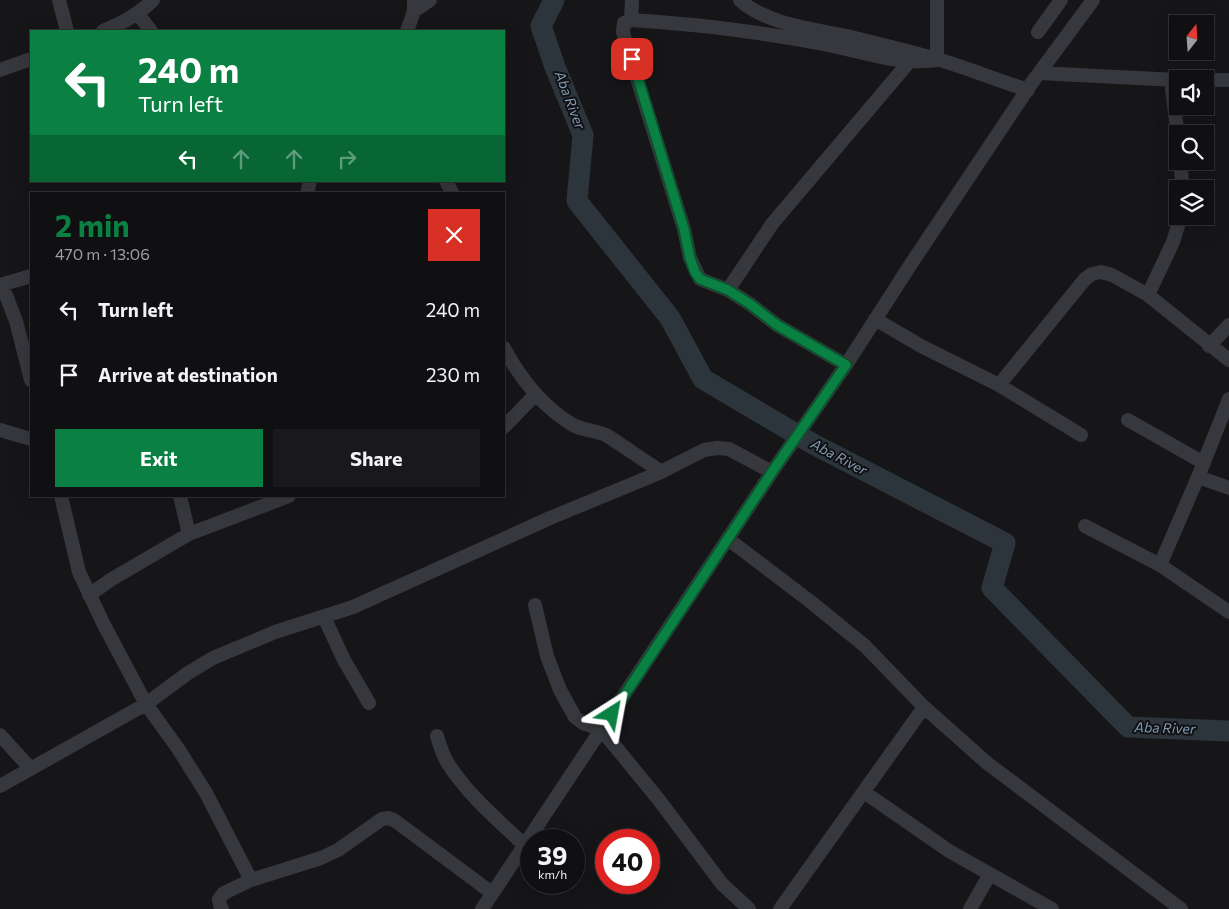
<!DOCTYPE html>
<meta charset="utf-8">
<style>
:root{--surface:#101012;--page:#19191b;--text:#f1f3f6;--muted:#9c9d9f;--line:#303032;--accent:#0b8043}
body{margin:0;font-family:Commissioner,sans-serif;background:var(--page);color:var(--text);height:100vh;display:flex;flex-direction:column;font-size:19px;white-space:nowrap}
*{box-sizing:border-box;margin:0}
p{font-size:16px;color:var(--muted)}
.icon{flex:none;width:28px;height:28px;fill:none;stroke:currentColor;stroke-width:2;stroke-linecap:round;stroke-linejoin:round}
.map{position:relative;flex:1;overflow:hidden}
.side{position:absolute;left:30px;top:192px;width:475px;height:305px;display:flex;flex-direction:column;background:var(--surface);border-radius:0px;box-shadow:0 5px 20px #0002,0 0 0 1px var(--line)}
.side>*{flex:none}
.hud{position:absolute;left:30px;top:30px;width:475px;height:152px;border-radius:0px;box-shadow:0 5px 20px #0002,0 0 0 1px var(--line);background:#0b8043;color:#fff;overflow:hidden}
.needle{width:32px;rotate:17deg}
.buttons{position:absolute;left:1169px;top:15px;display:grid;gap:10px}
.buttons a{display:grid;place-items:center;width:45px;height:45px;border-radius:0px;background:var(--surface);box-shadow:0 5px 20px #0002,0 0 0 1px var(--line);font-size:25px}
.speed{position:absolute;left:520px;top:829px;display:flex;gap:10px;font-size:25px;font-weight:700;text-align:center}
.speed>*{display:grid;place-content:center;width:65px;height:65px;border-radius:50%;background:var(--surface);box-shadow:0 5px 20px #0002,0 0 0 1px var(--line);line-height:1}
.speed small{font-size:12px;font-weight:400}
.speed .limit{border:8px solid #d22;background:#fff;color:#111}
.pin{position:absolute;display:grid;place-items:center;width:42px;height:42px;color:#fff;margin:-21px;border-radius:10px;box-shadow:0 2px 8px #0006}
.me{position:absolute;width:55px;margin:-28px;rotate:34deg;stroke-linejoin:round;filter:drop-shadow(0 0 4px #0008)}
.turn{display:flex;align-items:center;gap:18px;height:105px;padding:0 25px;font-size:22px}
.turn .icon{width:65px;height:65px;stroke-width:2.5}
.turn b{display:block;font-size:35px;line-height:42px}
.lanes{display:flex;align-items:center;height:48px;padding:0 25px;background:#0003;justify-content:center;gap:25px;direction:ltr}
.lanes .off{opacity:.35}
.round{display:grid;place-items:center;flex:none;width:52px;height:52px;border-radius:0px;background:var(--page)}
.overview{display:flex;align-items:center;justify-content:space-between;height:85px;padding:0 25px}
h1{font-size:30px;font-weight:700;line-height:38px;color:var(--accent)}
.action{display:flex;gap:10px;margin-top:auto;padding:10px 25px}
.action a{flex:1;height:58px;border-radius:0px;background:var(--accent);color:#fff;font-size:20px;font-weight:700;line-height:58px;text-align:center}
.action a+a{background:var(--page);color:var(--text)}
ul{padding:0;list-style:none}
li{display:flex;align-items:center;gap:15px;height:65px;padding:0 25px}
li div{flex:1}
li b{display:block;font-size:19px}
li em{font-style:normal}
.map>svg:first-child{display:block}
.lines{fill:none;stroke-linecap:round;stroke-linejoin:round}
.river{stroke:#2c353c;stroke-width:21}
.minor{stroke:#37383d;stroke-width:14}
.route-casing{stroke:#07532c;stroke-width:12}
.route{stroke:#0b8043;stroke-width:9}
.labels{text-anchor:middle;stroke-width:4;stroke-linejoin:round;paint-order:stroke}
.water-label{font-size:14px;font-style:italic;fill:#7f9bb3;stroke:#111113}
</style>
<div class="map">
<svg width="1229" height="909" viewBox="0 0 1229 909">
<rect width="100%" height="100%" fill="#161618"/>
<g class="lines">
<!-- river -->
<path class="river" d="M554,0l-13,26 14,41 28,68 -6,66 93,117 33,61 110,65 192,99 -13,45 136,139 101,4"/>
<!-- minor -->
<path class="minor" d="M59,0l8,31
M740,0c27,25 76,29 111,37 29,7 57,14 86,22 30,9 60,21 91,31
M414,11l16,-11
M138,14l13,17
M631,20l1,-20
M103,31c19,-8 35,-16 50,-31
M407,31l7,-20v-11
M1038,32l23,-32
M937,60v-60
M0,70l31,-11
M1039,73l139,7
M1171,80l7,58
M1205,80h24
M1180,161l3,28
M446,181l7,13
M307,194l3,-13
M0,285l31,-9
M2,285l14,36 15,59
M728,290l44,-66 137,-162
M1148,295l25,-53 8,-26
M875,319l46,27 78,39 82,50
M1209,346l20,-21
M504,348c16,30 39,59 69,77 11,6 23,5 33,10 19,12 37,25 56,37
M846,365l-69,-40 -27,-21 -22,-14 -28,-11 -10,-21 -6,-29 -58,-186 -3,-11 1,-9 7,-3c65,4 130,12 193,24 38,7 75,22 113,16
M999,385l86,-106 7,-5 9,-2 11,3 36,20 81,65
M1128,420l76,43
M504,427l32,-33
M0,430l31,9
M1198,477l31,11
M61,496l18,76 24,51 43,81 33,46 27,43 45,87
M180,496l9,38
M1085,526l75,39 69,47
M728,539l83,63 54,44 59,61 -144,202
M1160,565l38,-88 31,-78
M89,595l23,-16 77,-45 100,-38
M535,605l12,51 13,34 15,27 8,6 18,6 58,71 63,84 27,25
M324,617l20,43 25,43
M924,707l63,56 194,146
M0,735l31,34
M437,736c3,10 6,21 12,29 20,31 49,55 75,80
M0,786l146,-82 42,-31 25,-15 62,-26 78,-25 197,-89 109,-45 45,-23 13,-2 12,1 43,23
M864,792l85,59 103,58
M222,909l-2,-4 -1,-6 5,-6 27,-13 70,-22 17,-8 44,-31 6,-1 6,2 98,73
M482,909l290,-437 74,-107 65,-101 120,-180 62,-84
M970,909l20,-35"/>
</g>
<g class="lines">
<!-- route casing -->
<g class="route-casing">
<path id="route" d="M612,714l160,-242 74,-107 -69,-40 -27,-21 -22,-14 -28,-11 -5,-7 -5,-14 -6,-29 -52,-170"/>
</g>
<!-- route -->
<use href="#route" class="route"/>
</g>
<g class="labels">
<!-- water labels -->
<g class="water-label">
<text transform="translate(570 100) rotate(69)" y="5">Aba River</text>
<text transform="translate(839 457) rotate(28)" y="5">Aba River</text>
<text transform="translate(1165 728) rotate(2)" y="5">Aba River</text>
</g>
</g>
</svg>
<div class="buttons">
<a><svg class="needle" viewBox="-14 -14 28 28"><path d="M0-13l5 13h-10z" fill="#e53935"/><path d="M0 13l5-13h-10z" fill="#9c9d9f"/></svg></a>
<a><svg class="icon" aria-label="sound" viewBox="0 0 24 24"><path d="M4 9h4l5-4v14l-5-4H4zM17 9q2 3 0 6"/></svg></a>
<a><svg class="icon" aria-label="search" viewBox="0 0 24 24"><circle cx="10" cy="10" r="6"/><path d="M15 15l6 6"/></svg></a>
<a><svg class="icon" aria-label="layers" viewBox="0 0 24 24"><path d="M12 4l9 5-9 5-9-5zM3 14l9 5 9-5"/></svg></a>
</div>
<div class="speed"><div>39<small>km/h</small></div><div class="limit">40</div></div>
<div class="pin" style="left:632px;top:59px;background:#d93025"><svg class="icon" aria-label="arrive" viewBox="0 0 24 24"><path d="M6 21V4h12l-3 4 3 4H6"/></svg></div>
<svg class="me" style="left:612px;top:714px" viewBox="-20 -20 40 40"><path d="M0-17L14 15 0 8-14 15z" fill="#0b8043" stroke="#fff" stroke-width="4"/></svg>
<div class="hud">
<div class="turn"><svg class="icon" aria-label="left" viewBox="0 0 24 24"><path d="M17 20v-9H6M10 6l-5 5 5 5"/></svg><div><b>240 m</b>Turn left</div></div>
<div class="lanes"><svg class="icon" aria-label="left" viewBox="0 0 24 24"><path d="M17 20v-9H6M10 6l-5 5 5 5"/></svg><svg class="icon off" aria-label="ahead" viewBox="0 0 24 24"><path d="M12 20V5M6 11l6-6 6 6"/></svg><svg class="icon off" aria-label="ahead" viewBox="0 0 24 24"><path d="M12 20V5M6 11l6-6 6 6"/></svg><svg class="icon off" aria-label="right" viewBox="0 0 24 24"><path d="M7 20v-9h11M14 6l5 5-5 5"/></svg></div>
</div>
<section class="side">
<div class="overview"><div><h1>2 min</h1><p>470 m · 13:06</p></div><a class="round" style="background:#d93025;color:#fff"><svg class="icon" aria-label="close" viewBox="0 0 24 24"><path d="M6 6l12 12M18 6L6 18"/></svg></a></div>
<ul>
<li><svg class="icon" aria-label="left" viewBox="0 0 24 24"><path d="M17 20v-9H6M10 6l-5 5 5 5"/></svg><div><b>Turn left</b></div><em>240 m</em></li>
<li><svg class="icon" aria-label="arrive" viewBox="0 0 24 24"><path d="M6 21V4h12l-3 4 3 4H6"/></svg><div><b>Arrive at destination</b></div><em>230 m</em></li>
</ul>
<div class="action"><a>Exit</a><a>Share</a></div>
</section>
</div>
